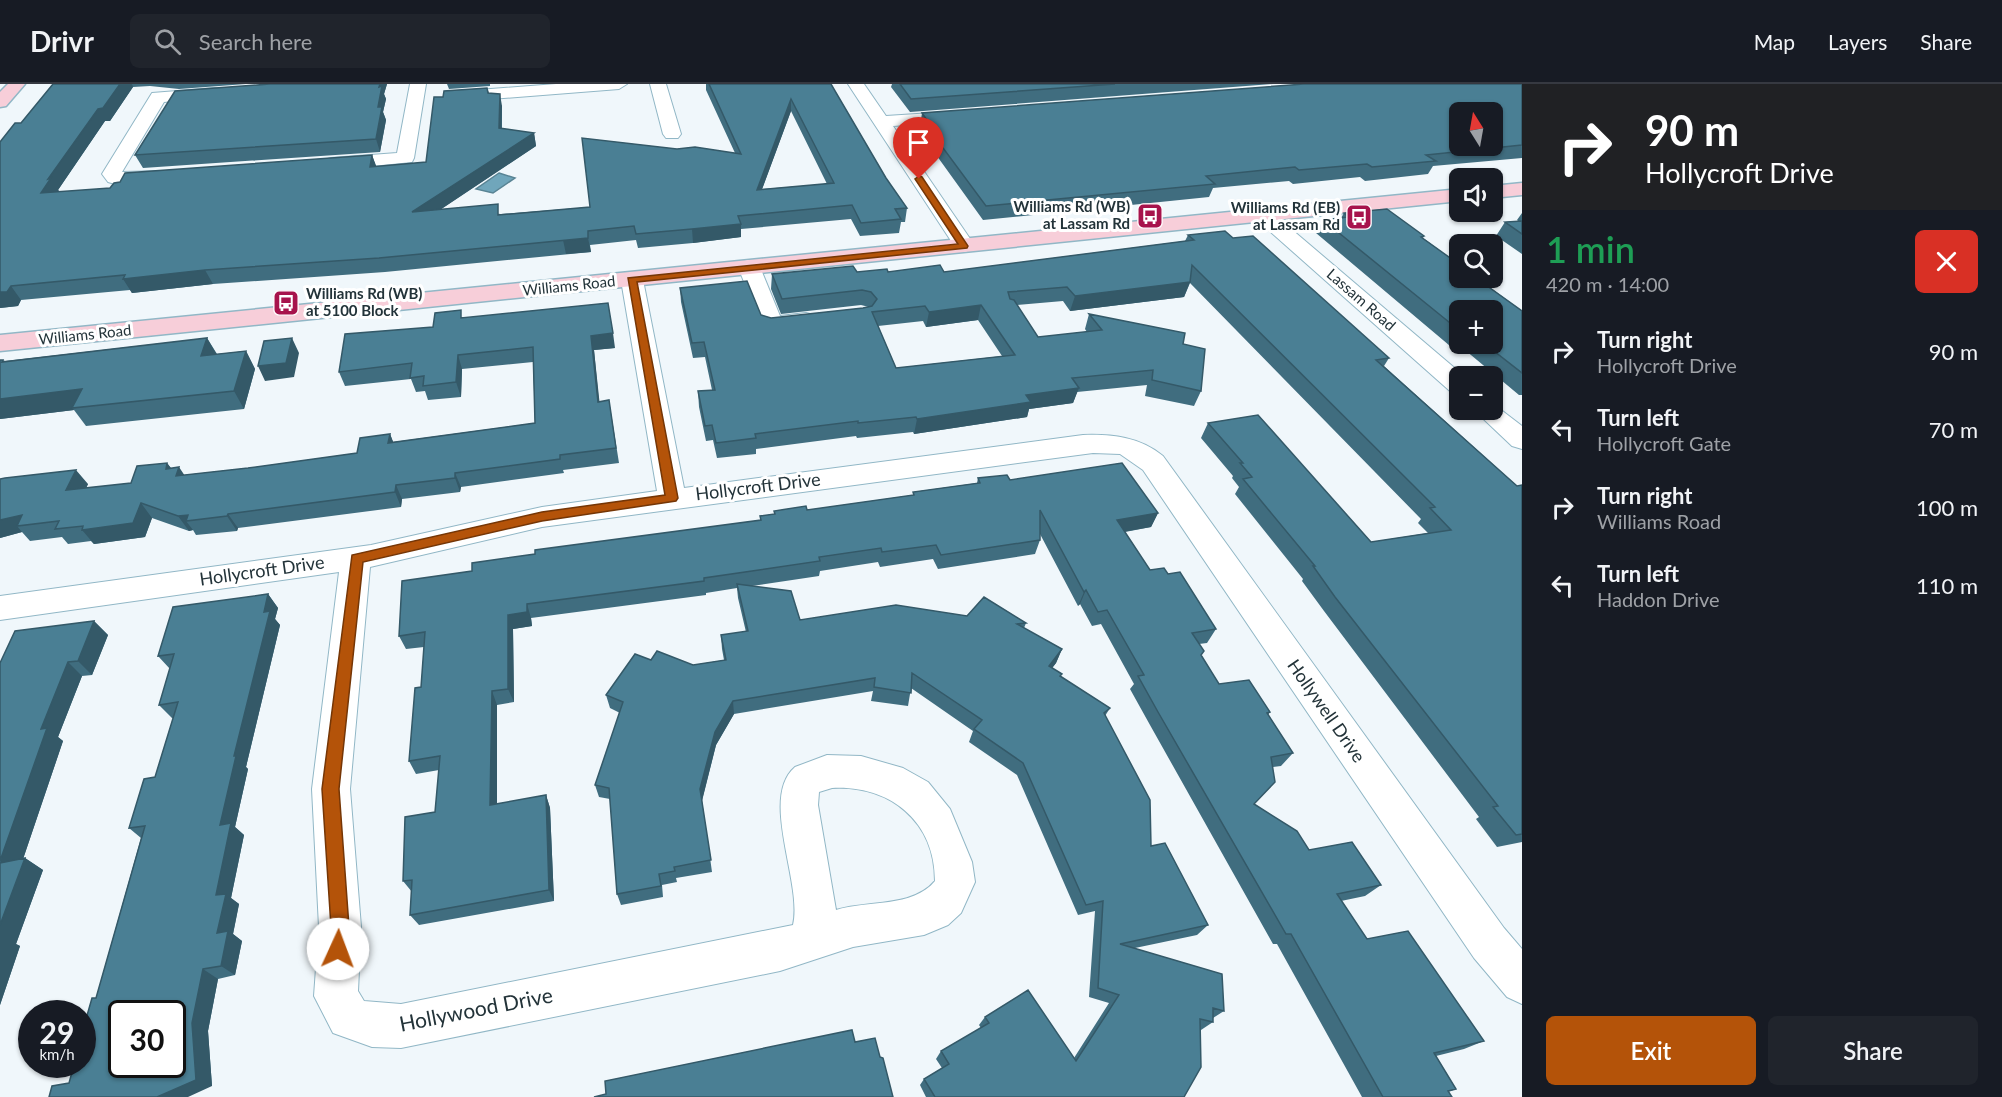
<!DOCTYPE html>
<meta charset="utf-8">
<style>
:root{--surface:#171b24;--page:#20242c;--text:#f1f3f6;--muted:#9ea1a6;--line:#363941;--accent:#b45309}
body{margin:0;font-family:Lato,sans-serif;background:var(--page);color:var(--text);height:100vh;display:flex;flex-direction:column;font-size:22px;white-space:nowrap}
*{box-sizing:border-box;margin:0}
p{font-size:20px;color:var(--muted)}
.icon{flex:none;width:33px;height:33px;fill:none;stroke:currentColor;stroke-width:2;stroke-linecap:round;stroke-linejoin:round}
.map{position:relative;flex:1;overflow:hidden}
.side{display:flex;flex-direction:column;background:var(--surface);width:480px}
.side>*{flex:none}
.hud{background:#202124;color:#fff;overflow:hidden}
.needle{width:39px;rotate:349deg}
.fabs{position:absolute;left:1449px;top:18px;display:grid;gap:12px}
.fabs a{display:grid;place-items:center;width:54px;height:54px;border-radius:9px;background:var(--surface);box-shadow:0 2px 4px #0004;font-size:30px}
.speed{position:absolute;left:18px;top:916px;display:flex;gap:12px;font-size:30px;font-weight:700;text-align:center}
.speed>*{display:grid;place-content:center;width:78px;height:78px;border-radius:50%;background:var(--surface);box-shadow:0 2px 4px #0004;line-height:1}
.speed small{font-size:15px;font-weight:400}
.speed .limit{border:3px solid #111;border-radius:9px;background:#fff;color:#111}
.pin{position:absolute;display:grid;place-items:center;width:51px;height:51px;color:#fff;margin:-62px -26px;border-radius:50% 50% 50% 0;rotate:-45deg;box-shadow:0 0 6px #0007}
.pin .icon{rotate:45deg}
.me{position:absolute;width:66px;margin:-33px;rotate:2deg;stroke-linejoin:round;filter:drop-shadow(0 0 4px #0008)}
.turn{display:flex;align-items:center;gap:21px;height:126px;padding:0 24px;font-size:27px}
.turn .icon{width:78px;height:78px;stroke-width:2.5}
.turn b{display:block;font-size:42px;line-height:51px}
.round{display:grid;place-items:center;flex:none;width:63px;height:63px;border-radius:9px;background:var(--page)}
.summary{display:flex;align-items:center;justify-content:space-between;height:102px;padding:0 24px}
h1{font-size:36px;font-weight:600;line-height:45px;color:#1e9e55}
.cta{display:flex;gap:12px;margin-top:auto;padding:12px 24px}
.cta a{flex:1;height:69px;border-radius:9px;background:var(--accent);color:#fff;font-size:24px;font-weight:600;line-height:69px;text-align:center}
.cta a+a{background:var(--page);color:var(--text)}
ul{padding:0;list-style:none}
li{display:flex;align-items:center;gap:18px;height:78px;padding:0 24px}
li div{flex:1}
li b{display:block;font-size:22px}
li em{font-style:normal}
header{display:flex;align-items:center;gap:36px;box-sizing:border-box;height:84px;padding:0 30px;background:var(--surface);border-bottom:2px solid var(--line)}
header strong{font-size:28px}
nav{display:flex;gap:33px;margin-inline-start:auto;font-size:21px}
.search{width:420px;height:54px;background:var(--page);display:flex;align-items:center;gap:15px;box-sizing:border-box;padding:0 21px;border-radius:9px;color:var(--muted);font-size:22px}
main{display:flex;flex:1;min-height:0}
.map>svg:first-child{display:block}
.water{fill:#70a6bb;stroke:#598494;stroke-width:1.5}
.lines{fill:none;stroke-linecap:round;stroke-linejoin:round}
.street-casing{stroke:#91b7c6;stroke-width:2}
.secondary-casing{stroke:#91b7c6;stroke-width:3}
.street{fill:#fff;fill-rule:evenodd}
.secondary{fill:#f7ced9;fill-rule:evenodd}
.wall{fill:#406d7f;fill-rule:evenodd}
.shaded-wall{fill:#345968}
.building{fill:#4a7f94;stroke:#345968;stroke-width:1.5;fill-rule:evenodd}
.route{fill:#b45309;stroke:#753606;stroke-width:1.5}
.labels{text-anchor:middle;stroke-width:6;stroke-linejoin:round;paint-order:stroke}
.far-poi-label{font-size:15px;font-weight:bold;fill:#233339;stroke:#fff;text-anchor:end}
.far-street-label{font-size:15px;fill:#233339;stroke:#fff}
.street-label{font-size:18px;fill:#233339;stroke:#fff}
.near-street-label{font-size:21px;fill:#233339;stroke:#fff}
</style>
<header>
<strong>Drivr</strong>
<div class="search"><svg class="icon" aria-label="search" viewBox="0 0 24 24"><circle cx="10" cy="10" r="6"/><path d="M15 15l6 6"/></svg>Search here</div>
<nav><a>Map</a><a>Layers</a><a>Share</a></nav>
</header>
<main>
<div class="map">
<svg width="1522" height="1013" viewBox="0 0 1522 1013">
<rect width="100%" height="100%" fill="#f0f7fb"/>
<!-- water -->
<path class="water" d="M499,89l16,5 -22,15 -17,-4z"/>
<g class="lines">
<!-- street casing -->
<g class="street-casing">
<path id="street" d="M410,0h16l-12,74 -2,4 -81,8 -7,-2 -2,-4 2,-4 7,-2 66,-5z
M556,0h71l-8,5 -167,13 -8,-5 8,-5z
M650,0h16l15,50 -3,4h-12l-3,-4z
M848,0h16l22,32 77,-5 6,1 3,4 -3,4 -6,1 -70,5 82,120 -4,4 -7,2 -7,-2z
M215,4l6,2 2,3 -2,3 -57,6 -42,70 42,-1 7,2 2,4 -2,4 -56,3 -7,-2 -6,-8 50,-81z
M1263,125l7,2 194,165h-4v18l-9,-2 -195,-173 -3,-4 3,-4z
M749,176l8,2 3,5 20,49 26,-3 8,2 4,5 -4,5 -43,6 -8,-2 -25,-62 3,-5z
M632,189l8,2 3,5 41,208 399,-53c29,-1 57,2 80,21l341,472 18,21v55l-15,-7 -33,-39 -331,-488 -23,-16 -27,-1 -551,74 -172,40 -20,222 11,138 -3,64 6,10 37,3 392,-79c10,-42 -34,-127 2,-158l32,-12 34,1 42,12 25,14 22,27 22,53 3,20 -14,31 -13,12 -24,10 -71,12 -73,24 -379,77 -29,-1 -39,-14 -19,-37 5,-69 -7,-138 27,-217 -339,48v-24l371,-51 171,-38 115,-16 -36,-211 3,-5zM832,704c58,-3 103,33 103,93 -22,27 -68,19 -99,29l-18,-105 1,-13z
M1492,319l30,23v23l-10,-3 -38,-36h18z"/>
</g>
<!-- secondary casing -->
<g class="secondary-casing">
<path id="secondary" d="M8,0h17l-19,22 -6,1v-15z
M1522,99v12l-30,3v-12z
M1460,105v12l-1460,150v-16z"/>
</g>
<!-- street -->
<use href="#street" class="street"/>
<!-- secondary -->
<use href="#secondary" class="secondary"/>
</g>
<!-- wall -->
<path class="wall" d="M53,0h193l-67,5 -29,-3 -17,1 -23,34h-5l-47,69 2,2 50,-4 262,-33 4,12 50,-5 17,-65 44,-9 2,5 13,13v23l32,4 2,13 -95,63 60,5 89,-7 87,-58 58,4 -29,-63v-6h125l55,94 21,30 -2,14h-4l-2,11 -39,3 -9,-17 -110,10v8l-48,6 -55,5 -2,-8 -46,5 1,7 -206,20 -172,12 -81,9 -2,-3 -109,10 -3,6 -18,2 21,-185zM791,27l36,73 -65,5z
M270,0h117l-3,10 2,5 -3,13 3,8 -6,32 -237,16 -8,-13z
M447,0h43v2l-41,3z
M892,0h381l-363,28 -19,-25z
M1522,0v74l-89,8 -5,8 -63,7 -5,-4 -67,7 -4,-3 -76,7 -4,9 -226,23 -59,-82 1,-5 -5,-7 2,-13z
M1344,129l80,23 -1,2 99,73v84h-3l-54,-45 -9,1 -140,-118 7,-13 18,-2zM1460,226l32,34h-32z
M1522,129v41l-26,-18 9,-14 13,-1 -1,-1z
M1188,151l45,3 156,120 -5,8 133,120 5,-1v357l-25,5 -21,-28 3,-2 -155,-206 -22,-30 1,-2 -68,-85 4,-7 -7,-9 1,-2 -32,-38 7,-15 163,119 57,-9 -10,-10 3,-4 -231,-236 -6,14 -114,14 -7,-10 -46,4 21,32 49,-5 -2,-3 4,-15 94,30 18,47 -7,15 -49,-10 2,-11 -70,7 -4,11 -44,6 -2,8 -113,17 -1,-2 -56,6 -1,-2 -100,13v5l-39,4 -4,-18 -7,1 -7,-34 -1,-16 14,-1 -7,-33 -12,1 -12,-56 -1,-14 91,30 92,-10 6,-1 -8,-2 -80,9 -10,-25 1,-15 116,-2h56l241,-31zM978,236l24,36 -106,12 -18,-42 45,-5 3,6z
M463,233l152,31 -21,2 5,52 10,-2 10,63 -56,7 1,3 -103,14 -1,5 -58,7 -1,8 -163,21 -1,3 -41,4 -3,-5 -4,1 -37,-13 -7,19 -51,7 -3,-3 -23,3 -6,-7 -32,4 -8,-9 -22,6v-59l88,5 -2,4 45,-5 36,-20 4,5 13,7 64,-7 109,-15 33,-19 3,8 142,-19 -2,-61 -71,7 -1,28 -33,3 -3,-9 -9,1 -5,-13 -66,7 -6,-14 94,-45z
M207,254l10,16 29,-3 9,18 -11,40 -158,17 -12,-16 -74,9v-59h3l2,1z
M978,394l32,2 148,33 -7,14 -26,5 25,38 18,4 48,55 -9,14 -8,1 2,11 18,29 51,28 -2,3 25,38 -12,13 -8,1 -19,37 55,46 72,35 -16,11 -24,5 26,38 117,102 -20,8 -28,7 20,33 -8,3 4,5h-90l-85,-153h-4l-123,-219 -20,-36 4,-5 -33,-60 -9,2 -12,-22 -2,2 -38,-72v6l-5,14 -97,15 -5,-10 -53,8 -2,-5 -58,9 -1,5 -67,10 48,34 167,-4 59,7 -2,5 38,21 -6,14 -4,5 10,6 -2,3 50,31 -5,8 46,130 57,79 -11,10 -62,13 89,63 -11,7v4l-12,8 -17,67h-258l-6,-12 4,-6 18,-11 -6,-9 5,-8 40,-23 -2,-3 6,-8 89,41 35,-55 -20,-6 6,-86 -17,4 -61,-140 -48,-33 4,-11 -62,-43 -3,18 -37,-5 2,-10 -139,23 -18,31 -14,55 10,72 -36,6 1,4 -15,3 1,12 -42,8 -4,-11 -7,-95 -11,-2 -4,-12 25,-72 -10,-5 -4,-13 45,-35 42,5 31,-5 -2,-11 -1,-14 25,-3 -8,-34 -1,-10 -31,5v2l-175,23 1,8 -19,3 1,73 -17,3v99l49,-9 4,13 4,93 -135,24 -9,-10 2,-23 -9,-11 32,-69 4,-42 -23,4 -7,-13 12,-74 3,-40 -18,2 -7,-13 73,-65 288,-51v-4l14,-2v-3l33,-1 106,-15v-3l64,-9z
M268,510l10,14 -3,11 5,6 -34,142 2,2 -13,58 9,8 -13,63 8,6 -6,30 9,7 -7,34 -17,4 -10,52 4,55 -143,-3 27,-85 45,-160 -12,-10 26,-51 18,-59h-1l-13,-13 11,-36 -12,-13z
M94,537l14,14 -16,40 -10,1 -24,61 5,4 -40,118 2,-1 18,12 -27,74 4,2 -20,59v-342z"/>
<!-- shaded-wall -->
<path class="shaded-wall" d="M120,0h12l1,3 -23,34h-5l-47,69 2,2 -19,1 7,-14 50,-70z
M380,0h7l-3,10 2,5 -3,13 3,8 -6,32 -4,-13z
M500,10l2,12 -1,35 -2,-13z
M791,15v12l-34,92v-13z
M534,49l2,13 -120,80 -4,-14z
M372,71l5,13 -7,-1z
M741,140v13l-48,6 -1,-14z
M588,154l3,14 -25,2 -3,-14z
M205,186l8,14 -81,9 -9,-14z
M1190,198l-6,15 -114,14 5,-15z
M11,202l10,14 -3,6 -18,2v-16z
M981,221l-3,15 -52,7 3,-15z
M613,249l2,15 -21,2 7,66 -3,-14 -7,-66z
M207,254l10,17 -16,1z
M292,254l7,15 -5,24 -29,4 -7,-15z
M246,267l9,18 -11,40 -10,-18z
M458,271l4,14 -1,28 -5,-15z
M1079,304l-6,15 -44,6 -2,8 -113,17 3,-15 109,-24z
M82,305l-10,19 2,2 -74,9v-20z
M390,350l6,15 -8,-6z
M167,379l9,12 3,-8 10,15 -3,8 -20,-21z
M76,386l12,14 -10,21 -12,-15z
M455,389l6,14 -1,5 -5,-14z
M396,401l6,14 -1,8 -6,-15z
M141,419l11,15 -7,19 -51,7 -12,-14z
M1158,429l-7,14 -40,7 6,-14z
M228,430l10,14 -1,3 -10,-15z
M22,431l-5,11 5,6 -22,6v-18z
M188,431l-2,6 7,9 -4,1 -11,-15z
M1086,506l-6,14 -2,2 6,-14z
M268,510l10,14 -3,11 5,6 -34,142 2,2 -13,58 9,8 -13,63 8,6 -6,30 9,7 -7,34 -14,-9 -4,-33 -1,-38 4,-70z
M527,520l4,14 1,8 -19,3 1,73 -6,-13v-74z
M94,537l14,14 -16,40 -14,-14z
M1062,565l-6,14 -13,17 6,-14z
M68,578l14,14 -24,61 5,4 -45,133 -18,-11 41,-134z
M492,607l5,14v112l-7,-12z
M733,617l1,13 -18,31 -14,56 -2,-12 15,-57z
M546,711l4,13 4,93 -5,-11z
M25,774l18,12 -27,74 4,2 -20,59v-80z
M203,885l15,10 -10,52 4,55 -24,11h-31l35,-74z"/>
<!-- building -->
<path class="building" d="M53,0h67l-17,24 -5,1 -50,70 3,-1 -10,15 69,-5 4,-5 6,-1 5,-9 247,-18 -2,12 56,-5 8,-65h9l1,-6 43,-3 1,5 12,1 -1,34 35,5 -122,79 86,-8v11l92,-8 -8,-69 95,11 18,-2 46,7 -32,-70h122l55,94 21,30 -12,1 6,10 -40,4 -9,-18 -114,11 3,8 -49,5 -56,5 -2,-8 -46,5v7l-209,20 -174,12 -82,9 2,-4 -114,11 -4,6h-7v-150l15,-19h6zM791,15l43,84 -77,7 12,-32z
M270,0h110l-1,3 3,-1 -4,21h4l-6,32 -241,16 40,-64z
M900,0h215l-204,15z
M1304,0h218v61l-96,10 10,6 -64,6 -5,-3 -68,6 -4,-3 -89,9 9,8 -229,22 -60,-81 3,-2 -7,-10zM1460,28h32v34h-32z
M1387,125l37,27 -3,1 39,28v13h16l46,33v62l-37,-29h7v-34h-32v21l-137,-111 25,-3 -4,-4z
M1522,137v13l-17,-12z
M1225,147l8,7 20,-2 136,122 -13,2 141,126 5,-1v349l-6,1 -23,-28 5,-1 -163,-209 -22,-31h2l-72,-87 9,-2 -12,-14h3l-35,-40 50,-8 113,127 80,-12 -21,-22 5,-1 -243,-242 -2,17 -115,14 -8,-9 -59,5 2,7 4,1 24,37 64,-7 -13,-16 96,19 -2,11 22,5 -4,42 -49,-11 1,-10 -81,8 7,10 -53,7 5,7 -114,17 -1,-2 -58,6v-2l-103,13 1,4 -40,5 -4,-18 -7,1 -7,-35 17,-1 -11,-48 -12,1 -12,-55 67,-7 14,34 10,3 92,-10 9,-2 5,-7 -6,-7 -9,-2 -80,9 -10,-25 81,-8 4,6 30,-3 1,3 52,-7 4,7 250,-32 -6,-5zM981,221l34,50 -119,13 -24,-56 53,-6 4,6z
M608,219l5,30 -22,3 7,66 11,-2 7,48 -56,7v4l-105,14v5l-59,7 -1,7 -167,22 -1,2 -41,5 2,-6 -10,1 -37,-13 -8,20 -51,7 1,-4 -28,3 4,-8 -42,5 5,-11 -22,5v-41l5,-1 71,-8 -10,20 65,-7 6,-17 30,-3 -1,6 13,-2 -3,9 72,-8 109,-15 3,-15 30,-4 -2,9 147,-20 -2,-76 -75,8 -2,27 -33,4 1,-10 -14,2 2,-15 -73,9 6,-38 88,-7 2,-14 26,-3v8z
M207,254l-6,18 45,-5 -12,40 -162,17 10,-19 -82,10v-39h3l-1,2z
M292,254l-6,25 -28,3 6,-25z
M1122,379l36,50 -41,7 33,50 14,-2 4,6 12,-2 36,57 -24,4 12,18 -3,4 18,29 30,-4 21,32 -3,1 26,40 -22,4 4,25 -21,22 43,27 12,19 43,-8 29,43 -44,9 30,45 41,-8 76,110 -50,12 22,36 -8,2 4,6h-69l-92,-163h-5l-128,-222 -20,-36 6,-1 -37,-65 -9,2 -12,-22 -2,2 -44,-82v30l-99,15 -5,-10 -54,7 -1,-4 -62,9 1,4 -116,17v3l-177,23v8l-19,3v74l-16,2 -2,114 56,-10 3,95 -139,25 2,-35 -9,1 2,-64 30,-5 5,-56 -31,5 6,-73 6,-1 4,-55 -26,4 3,-55 70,-10v-8l63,-9v-4l226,-30 -1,-4 15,-2 -1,-3 32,-5 1,4 107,-15 -1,-3 67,-9 -2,-5 29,-3 3,5z
M737,500l54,7 9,29 96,-15 71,11 17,-19 42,26 -9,1 45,25 -13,17 13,8 -2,2 50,32 -6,5 46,87 1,46 14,-3 43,82 -88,19 102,30 2,37 -11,-3v14l-13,-3 1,48 -17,30h-249l-11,-18 25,-15 -8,-13 48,-28 -4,-6 43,-27 48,71 43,-66 -21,-7 5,-87 -17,4 -63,-142 -49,-34 8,-9 -70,-47 -1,20 -37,-6 1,-9 -142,23 -18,31 -15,57 11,71 -37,7 1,4 -16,3 2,12 -44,8 -8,-106 -14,-3 28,-83 -17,-7 29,-41 16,6 6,-9 36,14 33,-5 -5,-25 27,-4z
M268,510l-4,18 6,-1 -36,145h2l-16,69 11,-2 -15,72 10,-1 -9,39 11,-2 -7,35 -18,3 -11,54 4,57 -39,17h-108l3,-11 17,-3 5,-18h8v-32l10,-35h4l49,-172 -16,2 15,-49 11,-2 23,-75 -19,3 15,-51 -16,2 15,-49zM122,930h50v51h-50z
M94,537l-16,40 -10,1 -27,67 6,-1 -47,133v-198l15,-32z
M25,774l-25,67v-62z
M852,946l3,12 20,-4 5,19 3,1 10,39h-299l12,-3 -1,-13z"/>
<!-- route -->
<path class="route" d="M919,92l3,1 46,69 -1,2 -330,34 41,216 -2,3 -134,20 -179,41 -24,227 10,138 -5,29 -6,2 -7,-2 -2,-7 2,-22 -9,-138 30,-234 190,-43 123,-17 -37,-217 330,-34 -43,-65z"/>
<!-- icons -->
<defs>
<g id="bus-square" transform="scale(1.35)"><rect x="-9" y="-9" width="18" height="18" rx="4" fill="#a7134c" stroke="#fff"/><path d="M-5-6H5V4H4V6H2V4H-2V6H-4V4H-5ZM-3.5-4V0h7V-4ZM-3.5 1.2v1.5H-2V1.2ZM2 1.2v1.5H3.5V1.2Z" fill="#fff"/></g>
</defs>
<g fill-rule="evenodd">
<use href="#bus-square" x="1150" y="132"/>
<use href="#bus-square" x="1359" y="133"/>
<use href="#bus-square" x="286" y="219"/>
</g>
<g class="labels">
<!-- far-poi labels -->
<g class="far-poi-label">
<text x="1130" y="128">Williams Rd (WB)<tspan x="1130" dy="17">at Lassam Rd</tspan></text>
<text x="1340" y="129">Williams Rd (EB)<tspan x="1340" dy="17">at Lassam Rd</tspan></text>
<text x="306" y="215" text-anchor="start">Williams Rd (WB)<tspan x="306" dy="17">at 5100 Block</tspan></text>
</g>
<!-- far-street labels -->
<g class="far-street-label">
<text transform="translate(569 202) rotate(-6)" y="5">Williams Road</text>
<text transform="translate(1361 216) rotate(41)" y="5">Lassam Road</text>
<text transform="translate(85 251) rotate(-6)" y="5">Williams Road</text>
</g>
<!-- street labels -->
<g class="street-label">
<text transform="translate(758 403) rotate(-7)" y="6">Hollycroft Drive</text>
<text transform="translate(262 487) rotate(-8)" y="6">Hollycroft Drive</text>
<text transform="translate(1326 627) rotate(55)" y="6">Hollywell Drive</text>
</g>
<!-- near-street labels -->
<g class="near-street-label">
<text transform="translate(476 926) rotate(-11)" y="7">Hollywood Drive</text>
</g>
</g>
</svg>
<div class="fabs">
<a><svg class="needle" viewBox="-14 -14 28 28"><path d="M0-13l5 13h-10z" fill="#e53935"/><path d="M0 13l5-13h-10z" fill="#9ea1a6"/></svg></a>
<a><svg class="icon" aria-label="sound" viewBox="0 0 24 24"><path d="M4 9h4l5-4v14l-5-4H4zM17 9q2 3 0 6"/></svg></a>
<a><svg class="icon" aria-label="search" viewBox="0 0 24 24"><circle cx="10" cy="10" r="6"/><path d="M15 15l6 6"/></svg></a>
<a>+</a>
<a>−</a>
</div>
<div class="speed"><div>29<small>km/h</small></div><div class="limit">30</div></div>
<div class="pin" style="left:919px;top:95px;background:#d93025"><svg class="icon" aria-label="arrive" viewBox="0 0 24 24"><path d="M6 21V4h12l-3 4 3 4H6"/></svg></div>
<svg class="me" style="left:338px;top:865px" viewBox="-20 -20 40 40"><circle r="19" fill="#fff"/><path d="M0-13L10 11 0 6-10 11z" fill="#b45309"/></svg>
</div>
<section class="side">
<div class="hud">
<div class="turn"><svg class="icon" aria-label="right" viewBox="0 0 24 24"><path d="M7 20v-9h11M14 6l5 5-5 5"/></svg><div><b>90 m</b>Hollycroft Drive</div></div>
</div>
<div class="summary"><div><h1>1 min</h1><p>420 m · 14:00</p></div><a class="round" style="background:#d93025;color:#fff"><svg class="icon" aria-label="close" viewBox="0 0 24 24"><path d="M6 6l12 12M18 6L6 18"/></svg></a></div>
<ul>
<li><svg class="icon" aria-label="right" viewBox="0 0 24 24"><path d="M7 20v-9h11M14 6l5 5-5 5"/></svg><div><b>Turn right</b><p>Hollycroft Drive</p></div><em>90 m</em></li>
<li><svg class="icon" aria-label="left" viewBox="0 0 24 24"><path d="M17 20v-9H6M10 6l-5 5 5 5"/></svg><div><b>Turn left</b><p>Hollycroft Gate</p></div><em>70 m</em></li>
<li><svg class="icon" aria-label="right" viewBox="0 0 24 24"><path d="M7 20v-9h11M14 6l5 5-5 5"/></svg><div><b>Turn right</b><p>Williams Road</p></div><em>100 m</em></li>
<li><svg class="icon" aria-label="left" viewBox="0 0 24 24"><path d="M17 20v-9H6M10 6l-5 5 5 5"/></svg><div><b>Turn left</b><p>Haddon Drive</p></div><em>110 m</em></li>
</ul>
<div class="cta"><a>Exit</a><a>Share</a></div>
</section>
</main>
